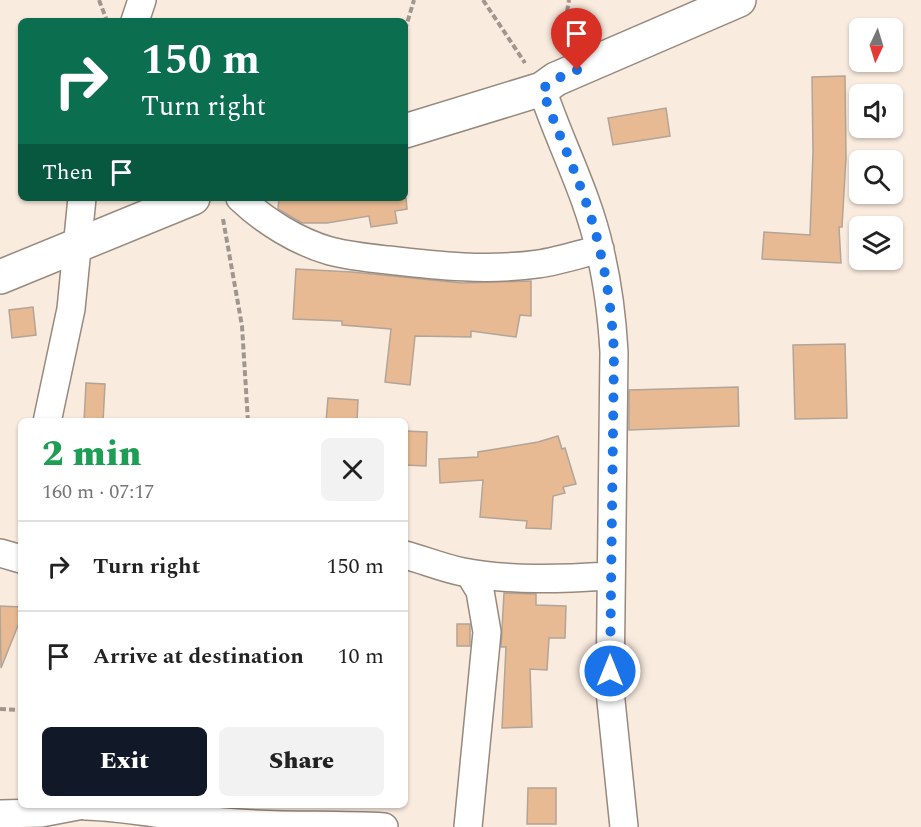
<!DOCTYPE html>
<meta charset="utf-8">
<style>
:root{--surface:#fff;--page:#f2f2f2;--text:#222;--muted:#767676;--line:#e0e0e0;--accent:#111827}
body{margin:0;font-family:Spectral,serif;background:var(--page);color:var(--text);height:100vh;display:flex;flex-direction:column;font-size:22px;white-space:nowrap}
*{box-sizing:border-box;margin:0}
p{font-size:20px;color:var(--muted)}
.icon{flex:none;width:33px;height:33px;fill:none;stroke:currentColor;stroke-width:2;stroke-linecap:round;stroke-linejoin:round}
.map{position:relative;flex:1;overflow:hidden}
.details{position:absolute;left:18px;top:418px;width:390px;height:390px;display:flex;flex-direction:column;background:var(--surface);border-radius:9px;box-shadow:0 2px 4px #0004}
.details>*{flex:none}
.guide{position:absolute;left:18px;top:18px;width:390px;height:183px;border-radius:9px;box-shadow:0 2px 4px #0004;background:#0b6e4f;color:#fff;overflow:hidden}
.needle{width:39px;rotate:184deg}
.tools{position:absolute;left:849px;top:18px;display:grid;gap:12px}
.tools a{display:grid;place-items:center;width:54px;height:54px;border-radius:9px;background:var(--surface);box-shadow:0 2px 4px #0004;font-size:30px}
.pin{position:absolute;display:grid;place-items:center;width:51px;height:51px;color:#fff;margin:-62px -26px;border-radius:50% 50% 50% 0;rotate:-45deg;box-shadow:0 0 6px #0007}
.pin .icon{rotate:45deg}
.me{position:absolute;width:66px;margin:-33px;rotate:0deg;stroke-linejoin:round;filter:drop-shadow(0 0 4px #0008)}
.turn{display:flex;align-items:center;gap:21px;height:126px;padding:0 24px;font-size:27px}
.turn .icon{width:78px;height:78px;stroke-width:2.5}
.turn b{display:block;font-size:42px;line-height:51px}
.then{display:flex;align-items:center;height:57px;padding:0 24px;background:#0003;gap:12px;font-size:22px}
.round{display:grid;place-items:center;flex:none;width:63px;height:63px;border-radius:9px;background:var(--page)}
.overview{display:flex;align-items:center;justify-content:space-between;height:102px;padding:0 24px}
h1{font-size:36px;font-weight:800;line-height:45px;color:#1e9e55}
.action{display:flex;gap:12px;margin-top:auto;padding:12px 24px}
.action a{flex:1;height:69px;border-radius:9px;background:var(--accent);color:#fff;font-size:24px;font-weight:800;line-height:69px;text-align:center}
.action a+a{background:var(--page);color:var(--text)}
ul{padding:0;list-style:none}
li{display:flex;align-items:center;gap:18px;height:90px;padding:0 24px;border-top:2px solid var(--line)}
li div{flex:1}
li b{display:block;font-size:22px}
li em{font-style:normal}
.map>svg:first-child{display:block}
.building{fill:#e7ba93;stroke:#b2a498;stroke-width:1.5}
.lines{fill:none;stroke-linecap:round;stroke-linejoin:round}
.street-casing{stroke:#97897e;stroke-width:30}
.secondary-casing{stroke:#97897e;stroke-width:36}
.path{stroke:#a1968e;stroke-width:4;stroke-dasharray:6 3;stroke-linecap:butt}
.street{stroke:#fff;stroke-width:27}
.secondary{stroke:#fff;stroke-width:33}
.route{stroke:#1a73e8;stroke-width:10;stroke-dasharray:0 18}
</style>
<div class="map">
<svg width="921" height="827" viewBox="0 0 921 827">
<rect width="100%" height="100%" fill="#faebdf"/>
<!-- building -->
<path class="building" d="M845,76l1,81 -4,70h-3l2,36 -79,-4 2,-27 46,3 3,-83 -1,-75z
M666,108l4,28 -57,9 -5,-27z
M279,198h127l1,11 -12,2 2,12 -26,4 -2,-11 -42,7h-25l-24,-14z
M296,269l56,3 110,11 69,-2v35l-11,-1 -4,22 -45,-6v6l-56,-1 -5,49 -25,-3 6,-53 -49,-4v-4l-49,-2z
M33,307l3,28 -24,3 -3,-28z
M845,344l2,74 -52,1 -2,-74z
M86,383l19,1 -2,38h-19z
M738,387l1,39 -110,4v-40z
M328,398l30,2 -1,22h-31z
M405,431l22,1 -1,34 -21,-1z
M558,436l4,13 3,-1 11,36 -13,3 2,6 -12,3 -2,33 -25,-1 1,-7 -47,-4 3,-37 -43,3 -1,-24 39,-2v-5l60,-10z
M504,593l32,1v11l30,1 -1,32h-16l-2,32 -17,-1 2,58 -30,1 4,-81h-5z
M0,606l21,1v11l-20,50z
M457,624h13v22h-13z
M528,788h28v36h-29z"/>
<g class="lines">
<!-- street casing -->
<g class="street-casing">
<path id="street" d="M135,21l7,-21
M542,89c18,54 46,106 58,162 8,33 12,66 14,101l-4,339 14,136
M240,198c24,23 58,44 90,53 19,5 39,7 58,9 50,6 101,11 150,4 21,-3 42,-10 62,-15
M47,422l24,-113 11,-111
M0,553l21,6
M405,555c19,5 38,13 58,17 47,9 98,7 147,4
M85,806c46,1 92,12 138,16 53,5 107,2 161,5
M0,814l41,-1 37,-7
M468,827l19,-195 -7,-41 -11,-18"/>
</g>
<!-- secondary casing -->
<g class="secondary-casing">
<path id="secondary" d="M405,131l137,-42 14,-10 183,-79
M0,277l193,-79"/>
</g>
<!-- path -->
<path class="path" d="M99,0l8,21
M483,0l42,63
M405,30l9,-30
M561,47l8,-47
M223,219l19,107 6,96
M0,709l21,1"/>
<!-- street -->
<use href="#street" class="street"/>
<!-- secondary -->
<use href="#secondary" class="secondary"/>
</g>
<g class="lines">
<!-- route -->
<path class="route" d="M577,70l-21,9 -14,10c19,54 46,106 58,162 8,33 12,66 14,101l-4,319"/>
</g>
</svg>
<div class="tools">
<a><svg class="needle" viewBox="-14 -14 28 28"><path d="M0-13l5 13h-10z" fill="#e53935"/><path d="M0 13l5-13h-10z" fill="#767676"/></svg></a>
<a><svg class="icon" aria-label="sound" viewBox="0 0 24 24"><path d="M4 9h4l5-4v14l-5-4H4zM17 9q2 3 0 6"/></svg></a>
<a><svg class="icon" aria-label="search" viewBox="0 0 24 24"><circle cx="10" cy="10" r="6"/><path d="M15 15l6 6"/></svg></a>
<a><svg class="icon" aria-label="layers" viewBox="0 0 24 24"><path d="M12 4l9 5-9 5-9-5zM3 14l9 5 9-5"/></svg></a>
</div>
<div class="pin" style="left:577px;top:70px;background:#d93025"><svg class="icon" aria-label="arrive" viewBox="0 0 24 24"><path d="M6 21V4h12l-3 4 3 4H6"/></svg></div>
<svg class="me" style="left:610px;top:671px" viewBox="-20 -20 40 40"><circle r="17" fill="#1a73e8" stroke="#fff" stroke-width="3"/><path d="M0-11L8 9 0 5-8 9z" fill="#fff"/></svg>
<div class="guide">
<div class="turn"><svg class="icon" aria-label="right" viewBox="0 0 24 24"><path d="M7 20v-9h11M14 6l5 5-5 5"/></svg><div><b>150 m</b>Turn right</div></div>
<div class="then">Then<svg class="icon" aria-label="arrive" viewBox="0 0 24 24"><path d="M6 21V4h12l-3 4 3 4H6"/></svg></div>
</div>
<section class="details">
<div class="overview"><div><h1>2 min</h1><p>160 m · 07:17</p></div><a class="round"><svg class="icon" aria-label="close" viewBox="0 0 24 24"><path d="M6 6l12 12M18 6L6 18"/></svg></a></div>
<ul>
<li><svg class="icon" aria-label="right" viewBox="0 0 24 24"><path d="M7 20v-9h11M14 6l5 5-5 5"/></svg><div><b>Turn right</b></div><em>150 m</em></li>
<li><svg class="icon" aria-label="arrive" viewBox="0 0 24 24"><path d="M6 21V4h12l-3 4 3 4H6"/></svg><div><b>Arrive at destination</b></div><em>10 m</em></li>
</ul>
<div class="action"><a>Exit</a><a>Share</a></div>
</section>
</div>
